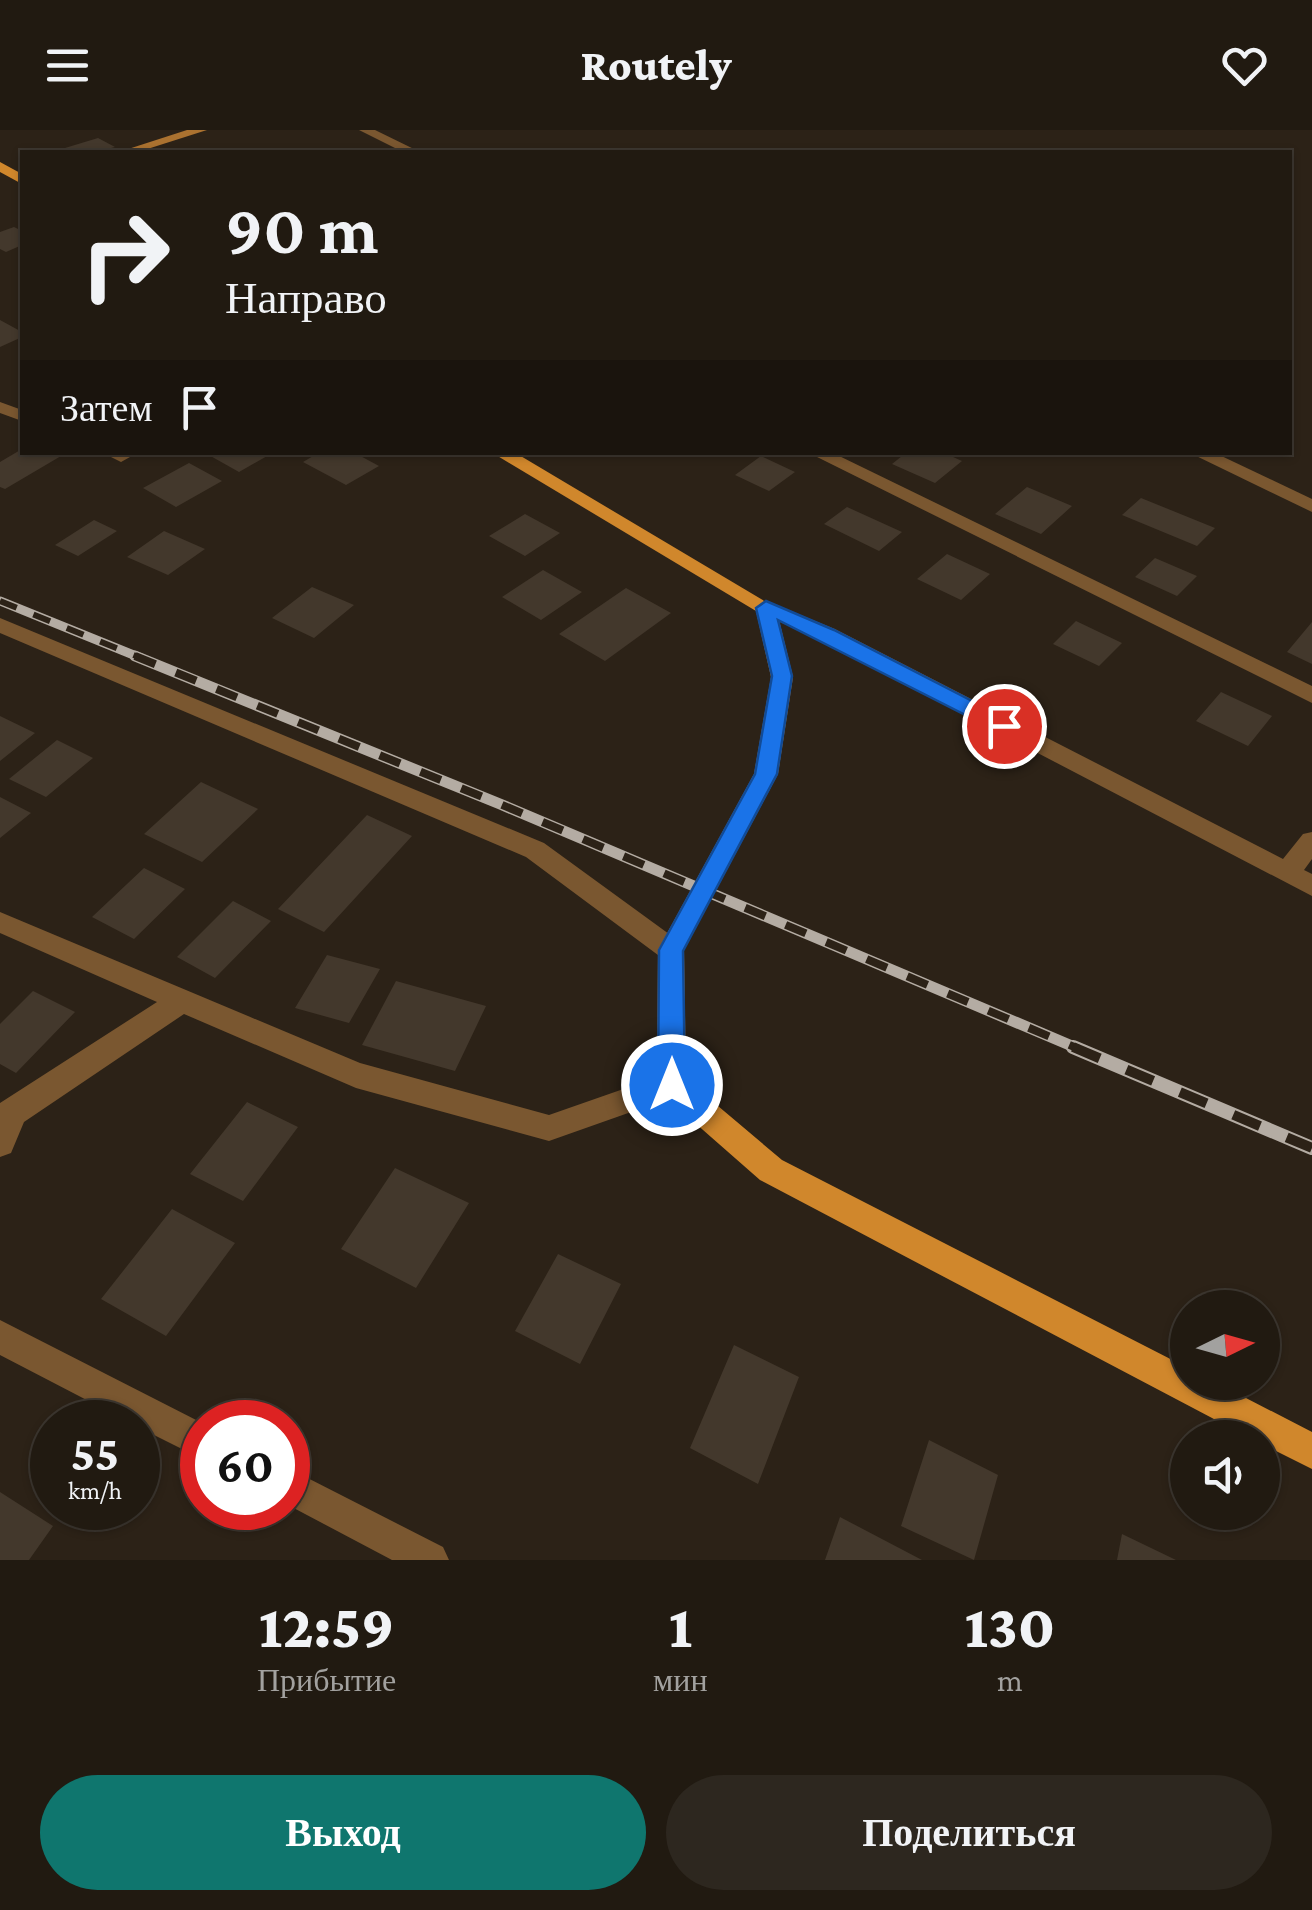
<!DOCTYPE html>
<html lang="ru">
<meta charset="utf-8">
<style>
:root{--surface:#211a11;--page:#2d271f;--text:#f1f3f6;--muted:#a2a19f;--line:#3e3831;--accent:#0f766e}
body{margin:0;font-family:"Crimson Pro",serif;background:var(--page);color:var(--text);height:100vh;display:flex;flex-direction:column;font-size:38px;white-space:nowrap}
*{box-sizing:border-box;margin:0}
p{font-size:32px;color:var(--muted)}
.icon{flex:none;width:55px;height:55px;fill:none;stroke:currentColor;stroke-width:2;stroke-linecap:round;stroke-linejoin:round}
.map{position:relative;height:1430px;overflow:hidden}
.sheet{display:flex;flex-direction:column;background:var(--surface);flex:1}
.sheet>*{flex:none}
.banner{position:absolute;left:20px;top:20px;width:1272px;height:305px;border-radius:0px;box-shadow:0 2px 8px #0004,0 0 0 2px var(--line);background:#211a11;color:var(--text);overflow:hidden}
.needle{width:65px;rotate:85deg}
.controls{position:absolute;left:1170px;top:1160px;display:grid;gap:20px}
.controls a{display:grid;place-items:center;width:110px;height:110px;border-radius:50%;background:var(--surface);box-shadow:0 2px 8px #0004,0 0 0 2px var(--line);font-size:50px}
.speed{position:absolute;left:30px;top:1270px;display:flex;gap:20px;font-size:50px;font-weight:700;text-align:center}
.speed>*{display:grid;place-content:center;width:130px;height:130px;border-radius:50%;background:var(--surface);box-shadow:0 2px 8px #0004,0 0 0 2px var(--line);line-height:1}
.speed small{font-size:25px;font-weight:400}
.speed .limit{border:15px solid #d22;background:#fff;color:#111}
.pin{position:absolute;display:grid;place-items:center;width:85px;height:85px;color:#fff;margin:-42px;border:5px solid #fff;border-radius:50%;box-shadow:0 2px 10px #0007}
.me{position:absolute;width:110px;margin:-55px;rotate:0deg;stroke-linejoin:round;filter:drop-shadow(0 0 8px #0008)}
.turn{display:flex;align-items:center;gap:35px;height:210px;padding:0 40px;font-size:45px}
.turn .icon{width:130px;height:130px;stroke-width:2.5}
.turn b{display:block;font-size:70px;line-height:85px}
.then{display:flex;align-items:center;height:95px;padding:0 40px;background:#0003;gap:20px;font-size:38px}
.eta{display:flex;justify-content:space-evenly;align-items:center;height:170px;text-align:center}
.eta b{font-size:60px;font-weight:800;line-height:70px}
.action{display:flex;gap:20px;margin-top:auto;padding:20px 40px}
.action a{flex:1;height:115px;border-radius:60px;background:var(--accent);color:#fff;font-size:40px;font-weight:800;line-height:115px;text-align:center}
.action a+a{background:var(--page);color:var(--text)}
header{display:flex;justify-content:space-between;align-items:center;height:130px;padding:0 40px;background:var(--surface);font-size:45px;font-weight:800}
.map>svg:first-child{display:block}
.building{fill:#43382c}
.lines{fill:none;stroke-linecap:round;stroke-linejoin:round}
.lane{fill:#7a5730;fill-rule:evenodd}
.street{fill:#7a5730;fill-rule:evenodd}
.secondary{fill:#ab7230;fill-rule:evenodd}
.primary{fill:#d0872c;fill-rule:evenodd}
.rail-far2-casing{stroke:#b4aca3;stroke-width:9}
.rail-far1-casing{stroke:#b4aca3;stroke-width:11}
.rail-casing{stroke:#b4aca3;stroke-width:14}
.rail-far2{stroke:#2c2217;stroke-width:6;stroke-dasharray:18;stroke-linecap:butt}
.rail-far1{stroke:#2c2217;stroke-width:8;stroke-dasharray:22;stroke-linecap:butt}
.rail{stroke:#2c2217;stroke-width:10;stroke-dasharray:29;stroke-linecap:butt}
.route{fill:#1a73e8;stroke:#114b97;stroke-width:2.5}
</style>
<header><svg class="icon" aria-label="menu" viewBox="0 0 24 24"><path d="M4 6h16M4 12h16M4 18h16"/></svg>Routely<svg class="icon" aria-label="heart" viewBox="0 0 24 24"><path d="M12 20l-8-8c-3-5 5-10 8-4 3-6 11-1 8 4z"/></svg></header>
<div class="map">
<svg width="1312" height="1430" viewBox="0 0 1312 1430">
<rect width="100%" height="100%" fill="#2c2217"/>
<!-- building -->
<path class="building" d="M98,8l17,9 -19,5h-22l-9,-4z
M14,97l8,4v14l-16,7 -6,-3v-17z
M0,190l22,12v5l-22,10z
M22,319v3l39,4 -56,33 -5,-2v-25z
M211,322h63l-35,20 -32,-18z
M320,322h33l26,14 -33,19 -43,-23z
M907,322h35l20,9 -27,22 -43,-19z
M761,326l34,16 -26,19 -34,-16z
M189,333l33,18 -46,26 -33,-19z
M1027,357l45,19 -31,28 -46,-20z
M1141,368l74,30 -18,18 -75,-31z
M847,377l55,25 -23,19 -55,-27z
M525,384l35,19 -35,23 -36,-20z
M94,390l23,11 -39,25 -23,-11z
M164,401l41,18 -37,26 -41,-18z
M947,424l43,20 -29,26 -44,-21z
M1155,428l42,18 -20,20 -42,-19z
M543,440l39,22 -41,28 -39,-23z
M312,457l42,18 -40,33 -42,-20z
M626,458l45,25 -66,48 -46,-27z
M1076,491l46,22 -23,23 -46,-22z
M1312,492v42l-25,-12z
M1221,562l51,24 -24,30 -52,-25z
M0,586l35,17 -35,28z
M57,610l36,18 -47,39 -37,-18z
M201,652l57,27 -56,53 -58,-28z
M0,667l31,16 -31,25z
M367,685l45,21 -88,96 -46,-23z
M144,738l41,21 -51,50 -42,-22z
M233,771l38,20 -56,57 -38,-21z
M327,825l53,14 -31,54 -54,-15z
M396,851l90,25 -31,65 -93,-26z
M33,861l42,21 -59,61 -16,-9v-40z
M247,972l51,25 -55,74 -53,-27z
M395,1038l74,35 -53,85 -75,-39z
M172,1079l63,34 -69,93 -65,-37z
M558,1124l63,30 -41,80 -65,-33z
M734,1215l65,32 -41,107 -68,-36z
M929,1310l69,35 -24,85 -73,-34z
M0,1362l53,34 -24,34h-29z
M840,1387l82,43h-97z
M1122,1404l54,26h-59z"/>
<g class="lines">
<!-- lane -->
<path class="lane" d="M1188,322h25l99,47v13z"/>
<!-- street -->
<path class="street" d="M359,0h16l45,22h-17z
M0,272l22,8v11l-22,-8z
M101,322h25l4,5 -9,5z
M807,322h24l481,234v17z
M766,471l69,28 448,230 20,-25 9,-2v27l-8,11 8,4v22l-493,-257 -60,-26 -3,-5 3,-5z
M0,488l544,225 136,99 4,8 -4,8 -9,3 -9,-3 -136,-101 -526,-224z
M0,782l360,151 189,52 123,-43 10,4 5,9 -5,9 -133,47 -193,-53 -172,-74 -160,108 -13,31 -11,4v-54l157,-101 -157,-69z
M0,1190l202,103v36l-64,-32v-5h-9l-129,-67z
M288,1338l155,79 6,13h-57l-104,-55z"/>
<!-- secondary -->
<path class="secondary" d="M187,0h20l-69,22h-19z"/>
<!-- primary -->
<path class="primary" d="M0,32l22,12v10l-22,-12z
M491,322h23l262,156 17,69 -15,97 -94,176 2,129 96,81 406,208v14h27l97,50v37l-50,-25v-6h-12l-490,-258 -98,-86 -5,-9 1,-135 96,-176 17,-97 -15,-66z"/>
<!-- rail-far2 casing -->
<g class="rail-far2-casing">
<path id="rail-far2" d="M0,471l141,57"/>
</g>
<!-- rail-far1 casing -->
<g class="rail-far1-casing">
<path id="rail-far1" d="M135,526l365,148 579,245"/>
</g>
<!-- rail casing -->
<g class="rail-casing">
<path id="rail" d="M1073,917l239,101"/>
</g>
<!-- rail-far2 -->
<use href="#rail-far2" class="rail-far2"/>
<!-- rail-far1 -->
<use href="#rail-far1" class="rail-far1"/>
<!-- rail -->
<use href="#rail" class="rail"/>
</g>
<!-- route -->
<path class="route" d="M766,471l68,29 177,91 3,5 -3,5h-14l-219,-111 14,56 -15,98 -94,177 2,134 -4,8 -9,4 -10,-4 -4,-8 1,-135 96,-176 17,-98 -16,-68z"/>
</svg>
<div class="controls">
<a><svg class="needle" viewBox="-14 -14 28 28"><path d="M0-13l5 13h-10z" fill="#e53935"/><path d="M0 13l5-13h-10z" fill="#a2a19f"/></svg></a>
<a><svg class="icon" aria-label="sound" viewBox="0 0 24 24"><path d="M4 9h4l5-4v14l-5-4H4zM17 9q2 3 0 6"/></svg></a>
</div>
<div class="speed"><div>55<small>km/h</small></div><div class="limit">60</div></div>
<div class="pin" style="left:1004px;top:596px;background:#d93025"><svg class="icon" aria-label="arrive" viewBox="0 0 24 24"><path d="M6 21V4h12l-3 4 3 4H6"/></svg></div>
<svg class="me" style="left:672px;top:955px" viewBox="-20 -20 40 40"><circle r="17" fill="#1a73e8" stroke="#fff" stroke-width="3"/><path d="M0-11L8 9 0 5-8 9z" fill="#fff"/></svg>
<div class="banner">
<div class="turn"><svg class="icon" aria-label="right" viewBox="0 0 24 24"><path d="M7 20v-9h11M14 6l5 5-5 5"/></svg><div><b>90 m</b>Направо</div></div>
<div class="then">Затем<svg class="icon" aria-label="arrive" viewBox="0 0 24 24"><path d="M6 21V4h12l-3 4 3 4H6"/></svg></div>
</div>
</div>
<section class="sheet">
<div class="eta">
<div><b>12:59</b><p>Прибытие</p></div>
<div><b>1</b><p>мин</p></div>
<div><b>130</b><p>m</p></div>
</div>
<div class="action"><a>Выход</a><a>Поделиться</a></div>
</section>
